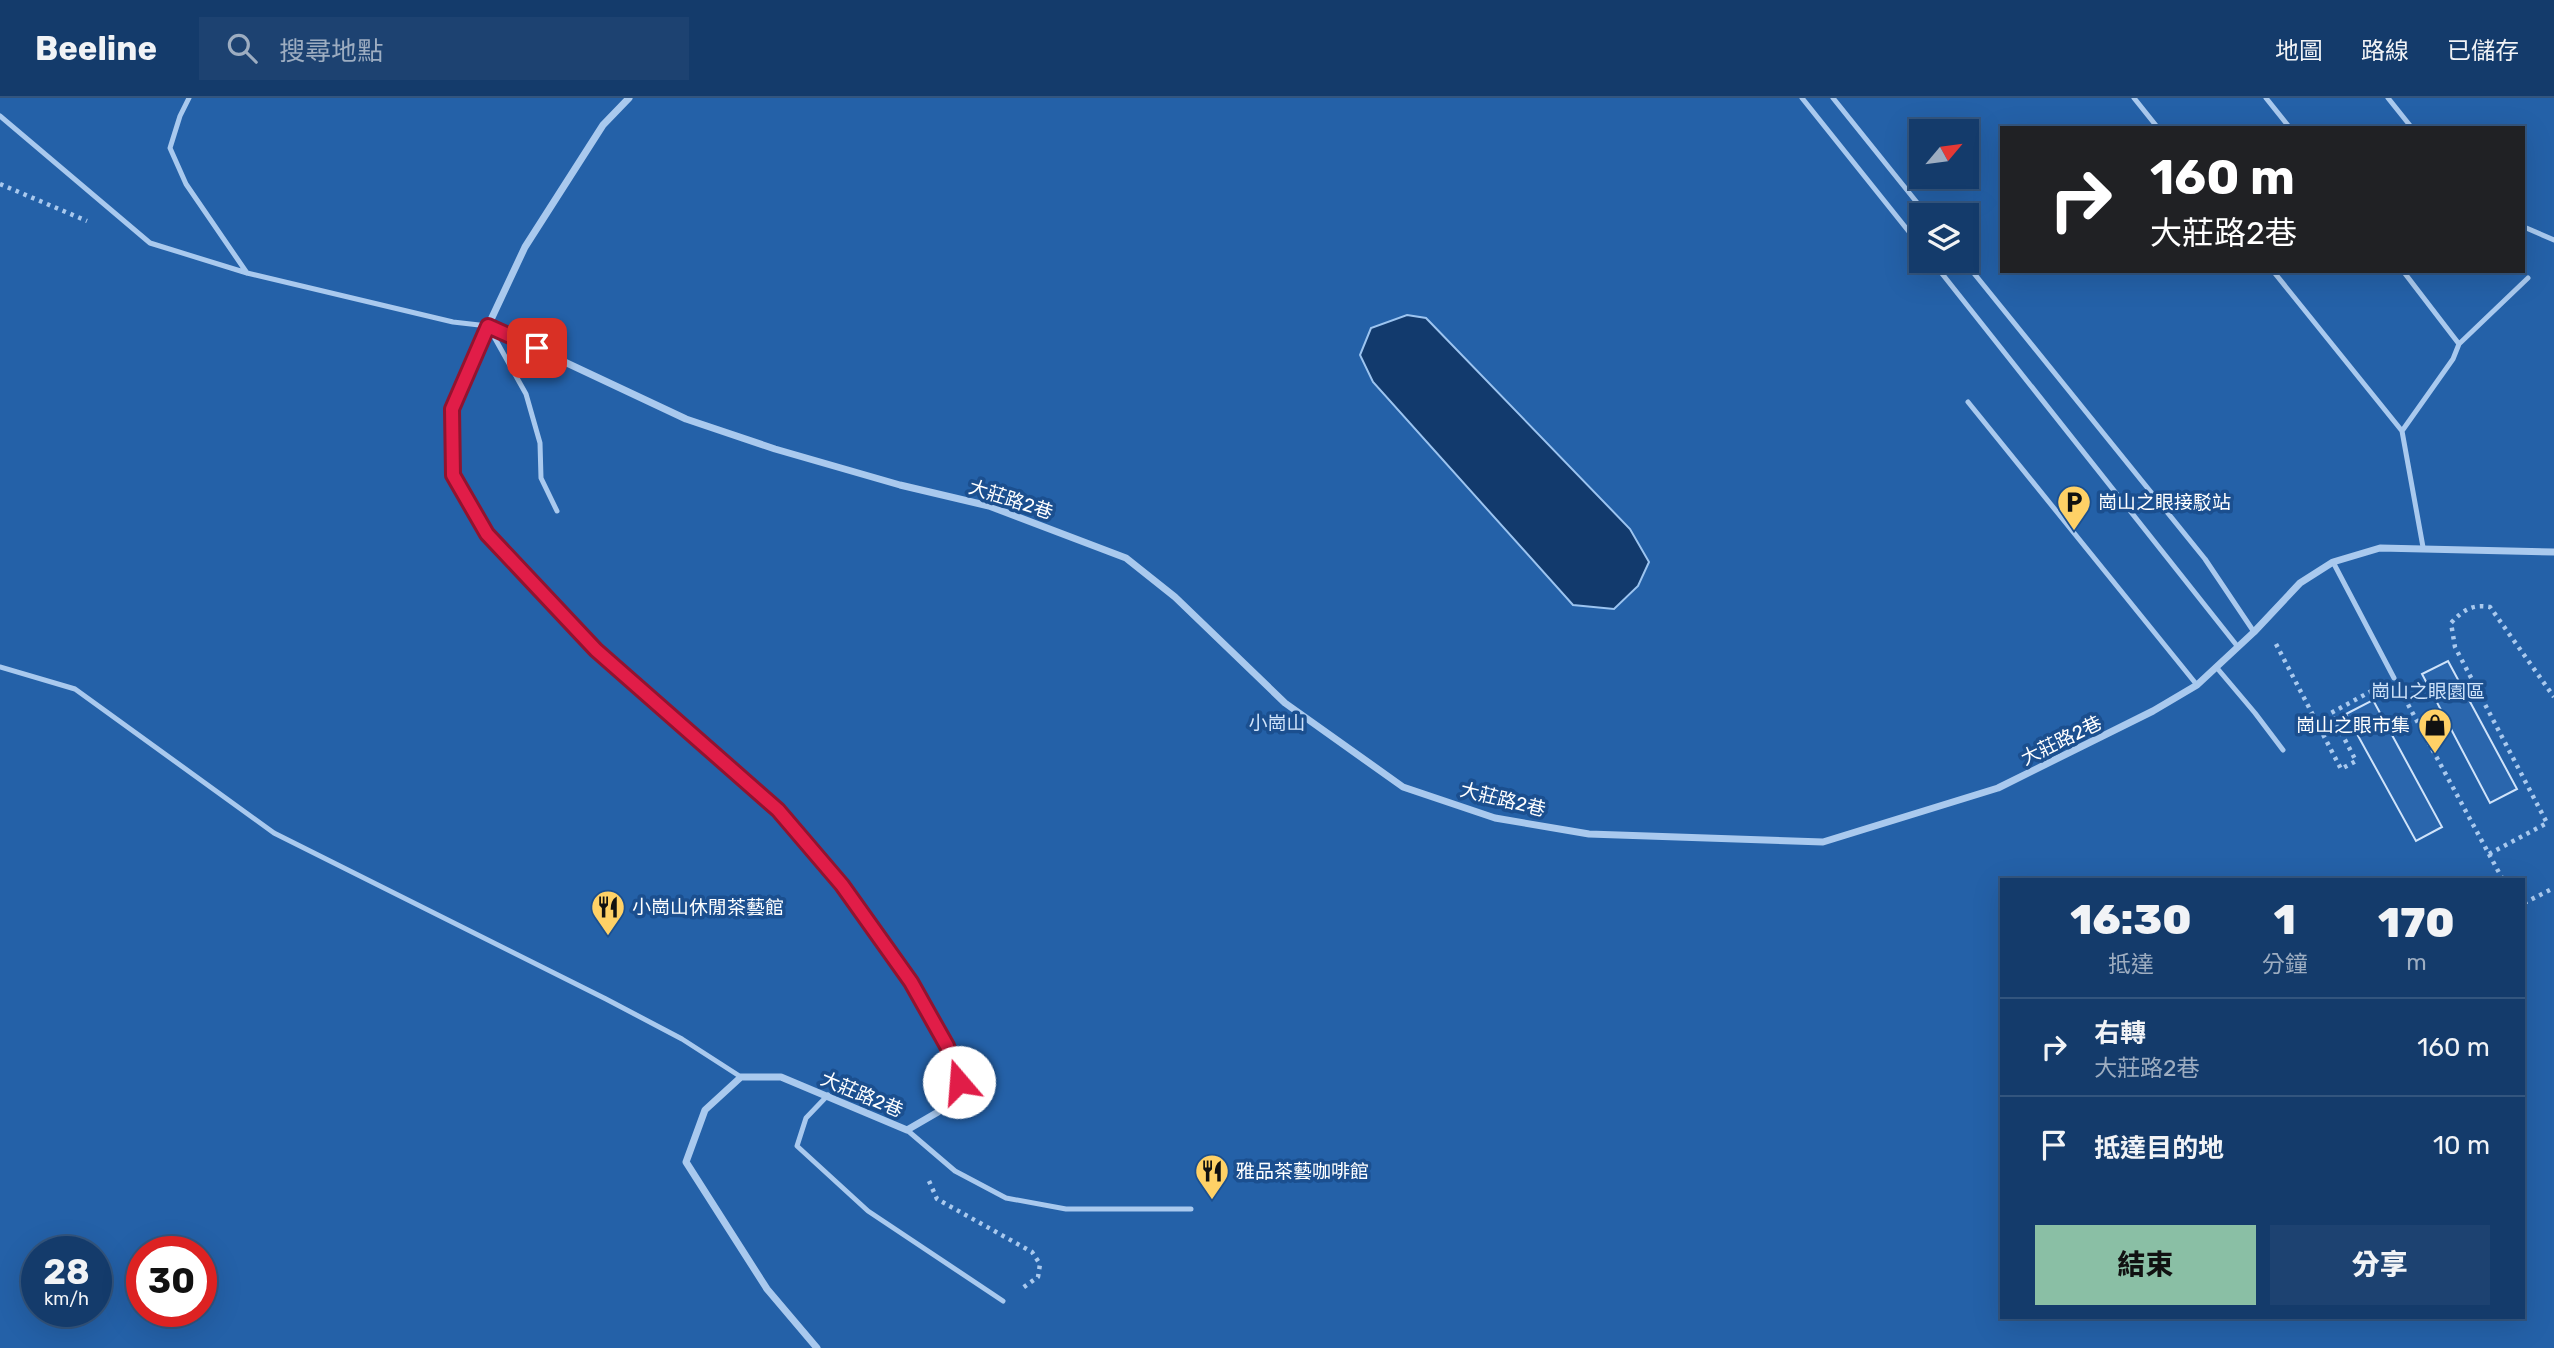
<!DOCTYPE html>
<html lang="zh-TW">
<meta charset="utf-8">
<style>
:root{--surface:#143b6b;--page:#1d4271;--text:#f1f3f6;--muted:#9dadc1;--line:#33557e;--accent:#8abfa5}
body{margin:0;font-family:Rubik,"Noto Sans TC",sans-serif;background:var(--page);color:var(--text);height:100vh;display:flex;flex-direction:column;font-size:26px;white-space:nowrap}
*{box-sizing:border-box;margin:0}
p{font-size:23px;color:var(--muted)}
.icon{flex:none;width:38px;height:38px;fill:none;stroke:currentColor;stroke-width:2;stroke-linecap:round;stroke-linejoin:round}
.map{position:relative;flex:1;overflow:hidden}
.drawer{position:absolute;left:2000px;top:780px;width:525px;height:441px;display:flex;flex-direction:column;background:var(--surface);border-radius:0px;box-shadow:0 7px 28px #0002,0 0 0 2px var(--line)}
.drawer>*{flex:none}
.top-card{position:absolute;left:2000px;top:28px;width:525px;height:147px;border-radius:0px;box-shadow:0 7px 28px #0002,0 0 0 2px var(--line);background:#202124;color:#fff;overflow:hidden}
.needle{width:46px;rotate:61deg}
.fabs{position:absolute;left:1909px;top:21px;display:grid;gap:14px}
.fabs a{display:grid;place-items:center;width:70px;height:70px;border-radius:0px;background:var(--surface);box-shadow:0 7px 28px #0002,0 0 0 2px var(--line);font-size:35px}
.speed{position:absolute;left:21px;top:1138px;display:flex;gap:14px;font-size:35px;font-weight:700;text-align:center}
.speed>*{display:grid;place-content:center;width:91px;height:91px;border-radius:50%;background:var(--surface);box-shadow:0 7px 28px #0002,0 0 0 2px var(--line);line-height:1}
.speed small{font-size:18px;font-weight:400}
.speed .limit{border:10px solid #d22;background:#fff;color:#111}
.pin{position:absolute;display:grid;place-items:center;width:60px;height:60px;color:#fff;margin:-30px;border-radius:14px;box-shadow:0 4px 10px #0006}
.me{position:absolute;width:77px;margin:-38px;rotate:342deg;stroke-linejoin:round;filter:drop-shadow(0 0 5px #0008)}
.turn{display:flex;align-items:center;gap:24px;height:147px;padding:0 35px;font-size:32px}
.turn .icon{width:91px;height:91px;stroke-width:2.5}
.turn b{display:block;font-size:49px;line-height:60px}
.eta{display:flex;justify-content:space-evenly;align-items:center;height:119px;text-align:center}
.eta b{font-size:42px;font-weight:800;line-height:49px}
.cta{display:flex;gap:14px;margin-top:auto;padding:14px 35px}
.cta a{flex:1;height:80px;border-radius:0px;background:var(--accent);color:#111;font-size:28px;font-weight:800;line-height:80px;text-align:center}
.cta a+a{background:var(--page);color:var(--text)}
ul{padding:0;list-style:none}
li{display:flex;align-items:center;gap:21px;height:98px;padding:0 35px;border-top:2px solid var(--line)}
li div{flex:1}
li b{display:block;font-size:26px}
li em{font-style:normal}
header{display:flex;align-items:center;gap:42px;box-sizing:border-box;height:98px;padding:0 35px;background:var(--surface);border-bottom:2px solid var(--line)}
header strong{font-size:33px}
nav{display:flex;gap:38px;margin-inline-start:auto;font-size:24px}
.search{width:490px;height:63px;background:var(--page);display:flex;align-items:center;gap:18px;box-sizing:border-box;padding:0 24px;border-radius:0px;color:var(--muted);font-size:26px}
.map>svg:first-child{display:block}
.green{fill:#2461a8;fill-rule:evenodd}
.water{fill:#123a6d;stroke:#9cc4f0;stroke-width:2}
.building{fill:#2a66ad;stroke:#cfe3fa;stroke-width:2}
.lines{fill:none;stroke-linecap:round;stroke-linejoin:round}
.path{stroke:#a9c9ee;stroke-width:4.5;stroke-dasharray:3.5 5;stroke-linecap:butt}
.service{stroke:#a9c9ee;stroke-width:5}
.minor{stroke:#a9c9ee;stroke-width:7}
.route-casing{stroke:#92132f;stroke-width:18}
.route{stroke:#e11d48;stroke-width:12}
.labels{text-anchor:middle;stroke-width:7;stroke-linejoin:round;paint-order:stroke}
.street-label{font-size:19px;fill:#fff;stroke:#1b4f8f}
.poi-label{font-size:19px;fill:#fff;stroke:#1b4f8f;text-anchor:start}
.park-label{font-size:19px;fill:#cfe3fa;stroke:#1b4f8f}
</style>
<header>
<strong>Beeline</strong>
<div class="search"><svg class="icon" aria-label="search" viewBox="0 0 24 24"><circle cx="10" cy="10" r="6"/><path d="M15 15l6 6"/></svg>搜尋地點</div>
<nav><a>地圖</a><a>路線</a><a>已儲存</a></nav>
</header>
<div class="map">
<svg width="2554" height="1250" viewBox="0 0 2554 1250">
<rect width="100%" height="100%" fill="#1b4f8f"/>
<!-- green -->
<path class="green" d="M0,0h2554v1250h-2554zM2002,30h522v143h-522zM1922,33h45v46h-45zM1922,117h45v46h-45zM2002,782h522v438h-522zM37,1153h59v60h-59zM142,1153h59v60h-59z"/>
<!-- water -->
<path class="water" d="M1407,217l19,3 204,211 19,33 -11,24 -24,23 -41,-4 -200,-223 -13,-27 11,-27z"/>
<!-- building -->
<path class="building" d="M2448,563l69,128 -27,14 -68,-129z
M2373,602l69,127 -26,14 -70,-127z"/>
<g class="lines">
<!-- path -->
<path class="path" d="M0,86l87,37
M2276,546l65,125 15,-8 -25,-48 46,-25
M2404,599l99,183
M2489,756l58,-31 -92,-176 -4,-24c12,-13 21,-19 39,-16l64,90
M2524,805l30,-15
M929,1083l8,18 95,53 8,12 -2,13 -17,12"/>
<!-- service -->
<path class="service" d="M189,0l-9,18 -10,32 16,36 61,89
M1802,0l120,150
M1833,0l94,117
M2134,0l24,30
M2266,0l24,30
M2388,0l24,30
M0,18l150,127 97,30 206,49 35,4 38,68 14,49 1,35 16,33
M2524,129l30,13
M1932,163l306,386
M1964,163l241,298 49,73
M2273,173l129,160
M2403,173l56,73
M1968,304l229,283
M2423,449l-21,-116 51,-72 6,-15 69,-66
M2333,464l61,116
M0,569l75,22 199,144 332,166 76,40 59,38
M2217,570l38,45 28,37
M828,997l-22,23 -9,28 71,65 135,90
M907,1032l48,41 51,27 60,11h125"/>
<!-- minor -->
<path class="minor" d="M488,228l37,-79 78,-122 26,-27
M817,1250l-50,-59 -81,-127 19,-52 36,-33h40l126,53 31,-18 21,-30 -12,-36 -36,-64 -69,-97 -64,-75 -182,-160 -109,-116 -34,-59 -1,-66 36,-83 198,93 89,30 125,36 89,21 137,52 49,39 110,106 118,84 92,31 94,16 234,8 175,-54 155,-77 44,-26 57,-53 46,-49 33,-21 47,-14 174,4"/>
</g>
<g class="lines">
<!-- route casing -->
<g class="route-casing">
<path id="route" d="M537,250l-49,-22 -36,83 1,66 34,59 109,116 182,160 64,75 69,97 36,64 12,36"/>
</g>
<!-- route -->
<use href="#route" class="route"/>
</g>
<!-- icons -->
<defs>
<g id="parking-pin" transform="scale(1.75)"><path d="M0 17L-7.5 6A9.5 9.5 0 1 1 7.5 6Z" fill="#ffd166" stroke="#1b4f8f"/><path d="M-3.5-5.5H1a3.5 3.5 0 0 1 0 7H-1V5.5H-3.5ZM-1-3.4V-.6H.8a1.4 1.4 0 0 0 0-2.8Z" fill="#111"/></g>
<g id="shop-pin" transform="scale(1.75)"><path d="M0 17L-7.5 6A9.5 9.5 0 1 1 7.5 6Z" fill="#ffd166" stroke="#1b4f8f"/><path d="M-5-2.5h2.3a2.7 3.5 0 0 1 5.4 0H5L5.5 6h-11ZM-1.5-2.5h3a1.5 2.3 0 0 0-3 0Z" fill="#111"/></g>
<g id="restaurant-pin" transform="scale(1.75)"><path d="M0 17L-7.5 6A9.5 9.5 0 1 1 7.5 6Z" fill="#ffd166" stroke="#1b4f8f"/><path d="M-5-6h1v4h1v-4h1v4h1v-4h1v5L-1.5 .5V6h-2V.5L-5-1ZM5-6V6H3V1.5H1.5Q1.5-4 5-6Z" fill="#111"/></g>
</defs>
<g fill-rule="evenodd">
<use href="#parking-pin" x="2074" y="404"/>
<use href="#shop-pin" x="2435" y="627"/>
<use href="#restaurant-pin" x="608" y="809"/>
<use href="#restaurant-pin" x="1212" y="1073"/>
</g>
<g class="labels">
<!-- street labels -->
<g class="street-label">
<text transform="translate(1011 401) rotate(18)" y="7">大莊路2巷</text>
<text transform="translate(2061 642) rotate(-26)" y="7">大莊路2巷</text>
<text transform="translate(1503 701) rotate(14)" y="7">大莊路2巷</text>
<text transform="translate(862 996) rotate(23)" y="7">大莊路2巷</text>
</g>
<!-- poi labels -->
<g class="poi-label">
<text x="2098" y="411">崗山之眼接駁站</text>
<text x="2410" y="634" text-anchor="end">崗山之眼市集</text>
<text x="632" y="816">小崗山休閒茶藝館</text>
<text x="1236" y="1080">雅品茶藝咖啡館</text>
</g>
<!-- park labels -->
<g class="park-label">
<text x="2428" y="600">崗山之眼園區</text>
<text x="1277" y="632">小崗山</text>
</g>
</g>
</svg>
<div class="fabs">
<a><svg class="needle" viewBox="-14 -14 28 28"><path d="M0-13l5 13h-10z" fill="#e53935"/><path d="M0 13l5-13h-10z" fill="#9dadc1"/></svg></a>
<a><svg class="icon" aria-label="layers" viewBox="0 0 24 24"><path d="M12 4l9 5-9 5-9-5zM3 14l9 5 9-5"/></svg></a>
</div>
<div class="speed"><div>28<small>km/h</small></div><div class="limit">30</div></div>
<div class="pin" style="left:537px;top:250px;background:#d93025"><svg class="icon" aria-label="arrive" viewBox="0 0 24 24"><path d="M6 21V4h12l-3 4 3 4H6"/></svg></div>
<svg class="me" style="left:959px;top:984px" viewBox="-20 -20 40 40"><circle r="19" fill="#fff"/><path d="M0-13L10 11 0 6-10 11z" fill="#e11d48"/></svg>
<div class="top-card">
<div class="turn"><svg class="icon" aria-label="right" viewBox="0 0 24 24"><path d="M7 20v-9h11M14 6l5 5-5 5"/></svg><div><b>160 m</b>大莊路2巷</div></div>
</div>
<section class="drawer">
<div class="eta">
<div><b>16:30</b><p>抵達</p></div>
<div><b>1</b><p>分鐘</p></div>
<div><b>170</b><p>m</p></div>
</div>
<ul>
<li><svg class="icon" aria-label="right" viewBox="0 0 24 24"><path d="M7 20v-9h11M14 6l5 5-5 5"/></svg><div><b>右轉</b><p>大莊路2巷</p></div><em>160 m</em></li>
<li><svg class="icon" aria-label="arrive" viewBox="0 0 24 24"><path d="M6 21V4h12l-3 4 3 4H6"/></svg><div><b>抵達目的地</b></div><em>10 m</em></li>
</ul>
<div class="cta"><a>結束</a><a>分享</a></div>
</section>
</div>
